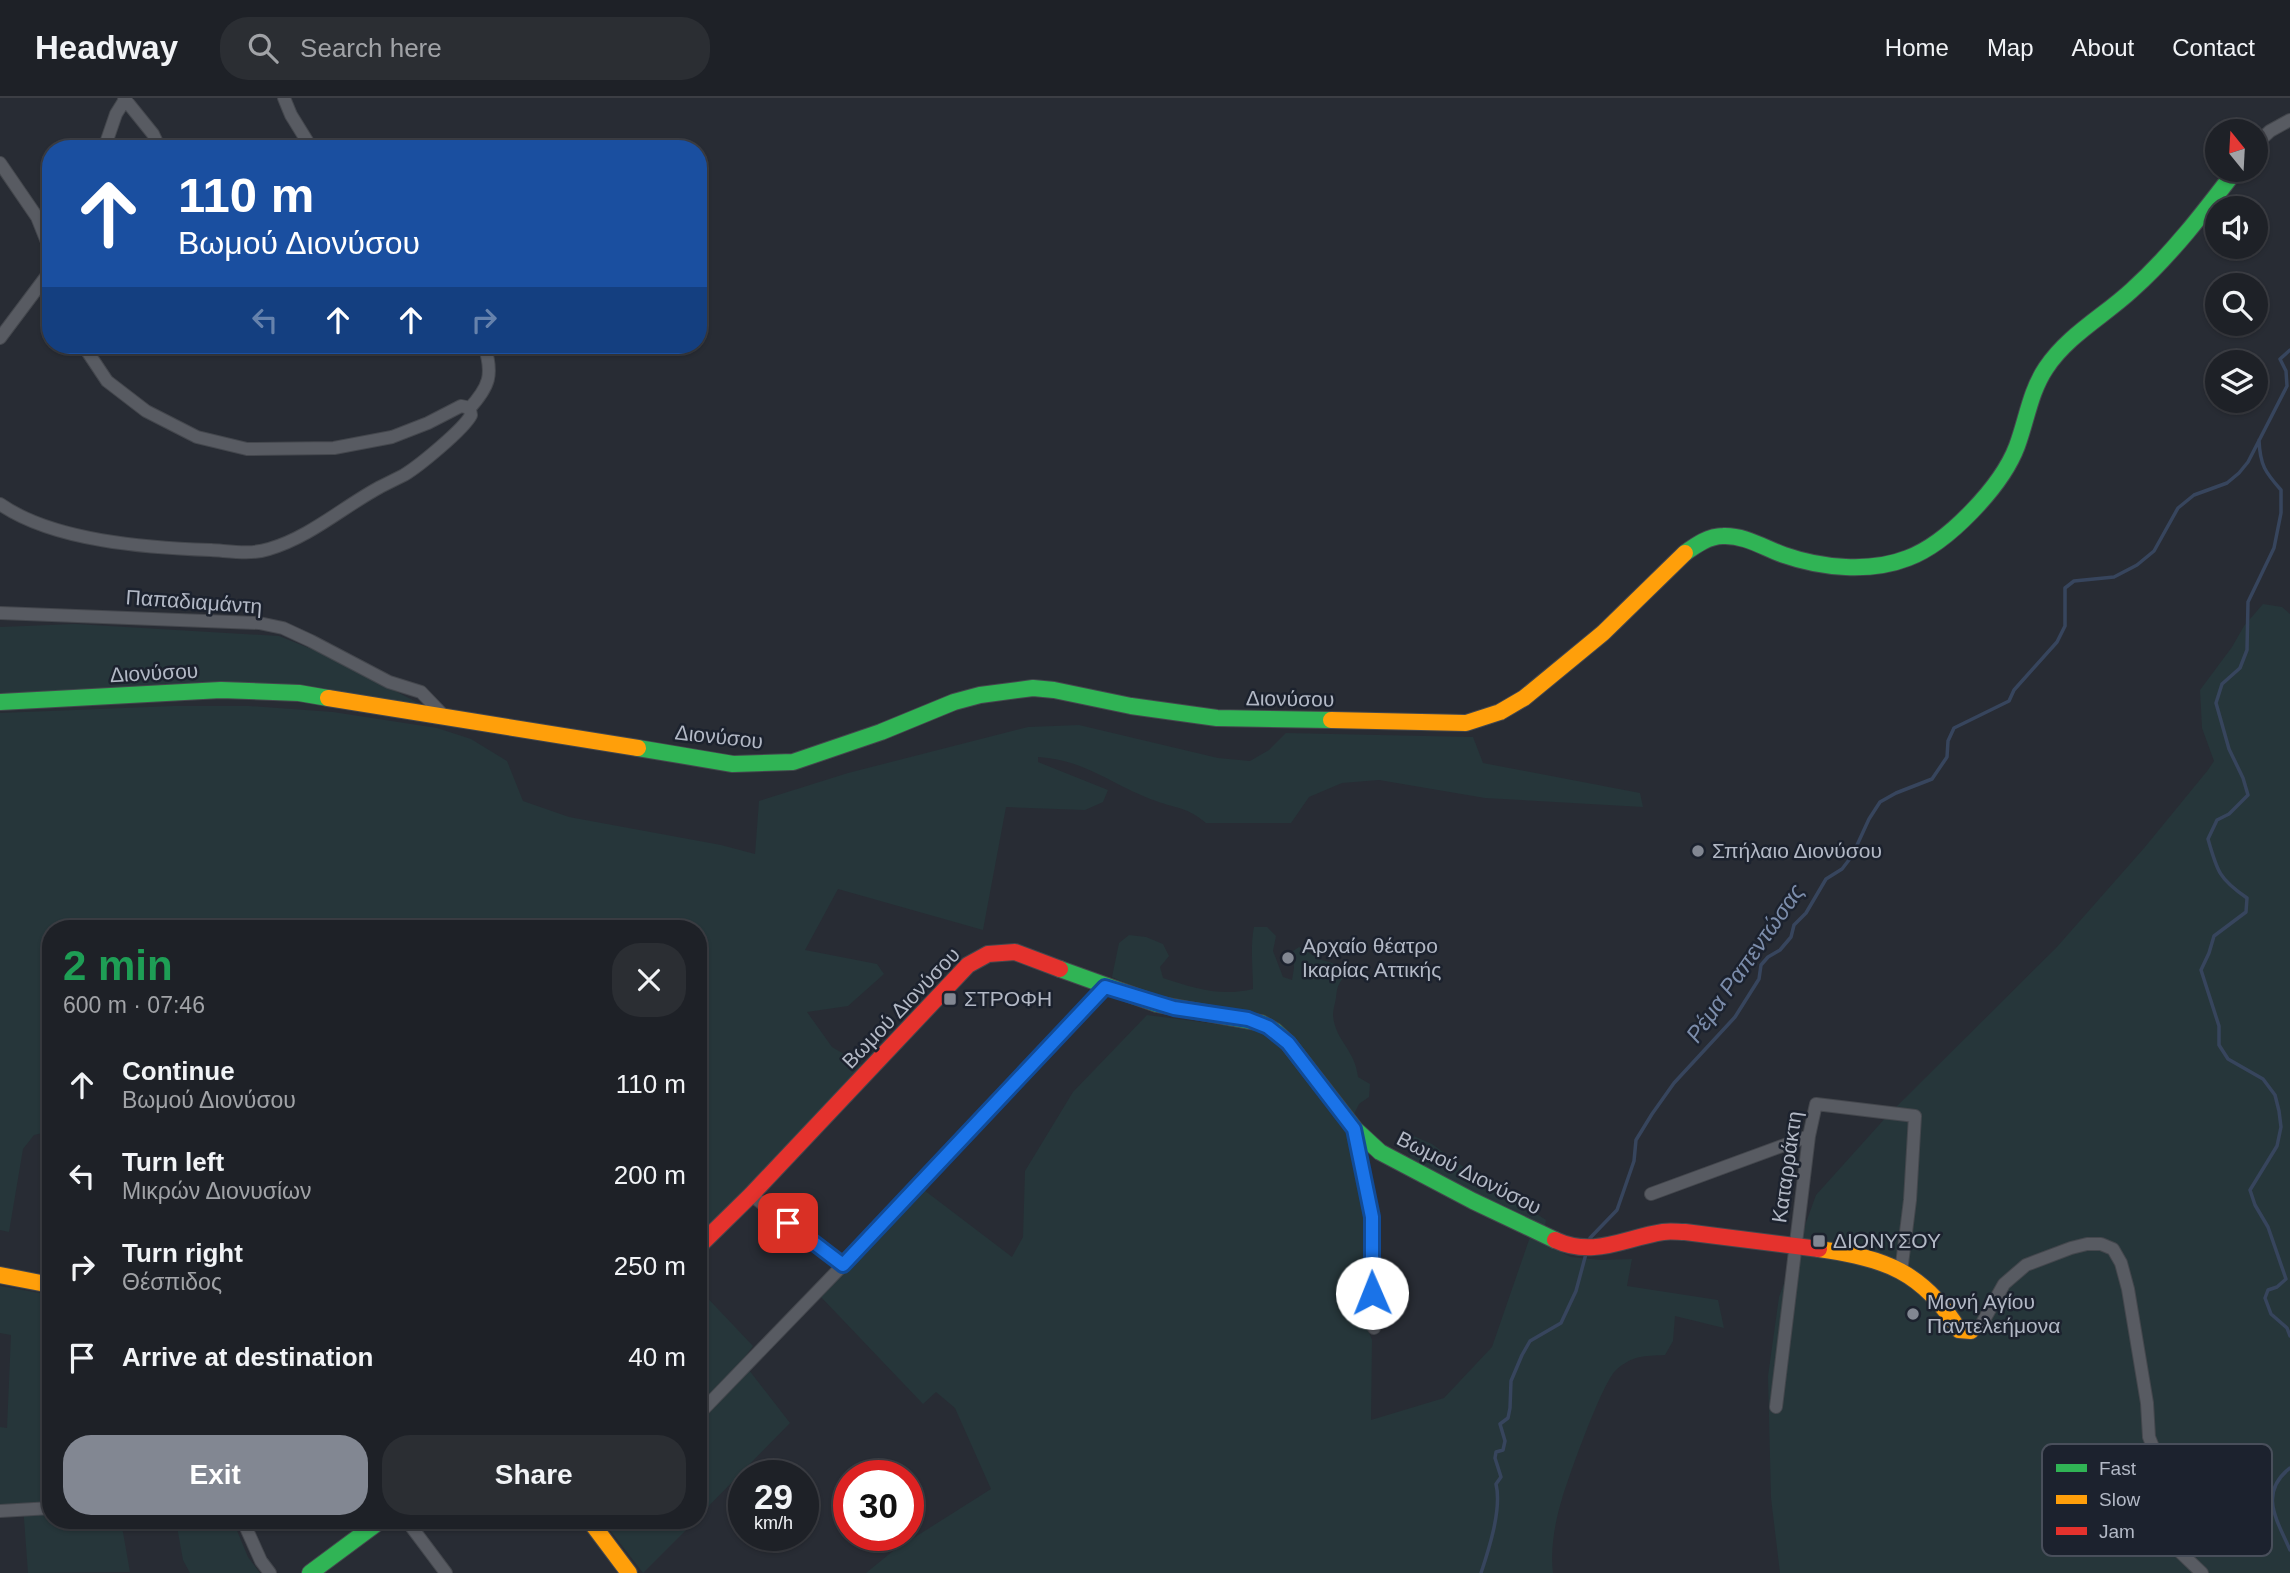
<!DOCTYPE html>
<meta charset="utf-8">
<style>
:root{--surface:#1e2127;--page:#2b2e33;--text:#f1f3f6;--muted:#a1a3a7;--line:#3c3e44;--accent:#828792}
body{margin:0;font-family:Arial,sans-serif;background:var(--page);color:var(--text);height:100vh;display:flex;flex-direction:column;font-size:26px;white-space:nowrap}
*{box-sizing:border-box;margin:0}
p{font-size:23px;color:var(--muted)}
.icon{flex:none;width:38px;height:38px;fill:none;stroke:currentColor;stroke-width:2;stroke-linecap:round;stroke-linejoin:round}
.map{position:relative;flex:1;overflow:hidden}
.drawer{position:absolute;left:42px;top:822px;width:665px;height:609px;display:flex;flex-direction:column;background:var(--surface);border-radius:28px;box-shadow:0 2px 5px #0004,0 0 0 2px var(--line)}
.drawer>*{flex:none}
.top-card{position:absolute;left:42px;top:42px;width:665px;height:214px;border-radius:28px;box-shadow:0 2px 5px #0004,0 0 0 2px var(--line);background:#1a4fa0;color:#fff;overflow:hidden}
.needle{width:46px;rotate:342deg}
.tools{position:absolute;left:2205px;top:21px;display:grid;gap:14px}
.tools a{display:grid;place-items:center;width:63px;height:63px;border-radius:50%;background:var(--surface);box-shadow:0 2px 5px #0004,0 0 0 2px var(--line);font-size:35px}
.speed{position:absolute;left:728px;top:1362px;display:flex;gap:14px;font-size:35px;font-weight:700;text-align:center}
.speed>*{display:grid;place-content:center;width:91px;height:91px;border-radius:50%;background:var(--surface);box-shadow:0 2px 5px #0004,0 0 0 2px var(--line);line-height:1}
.speed small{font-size:18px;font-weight:400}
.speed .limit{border:10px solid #d22;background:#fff;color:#111}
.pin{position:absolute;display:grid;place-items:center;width:60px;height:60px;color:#fff;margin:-30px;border-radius:14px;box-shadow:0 4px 10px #0006}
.me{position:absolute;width:77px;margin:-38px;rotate:359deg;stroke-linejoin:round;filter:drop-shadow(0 0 5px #0008)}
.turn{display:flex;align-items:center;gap:24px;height:147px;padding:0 21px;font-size:32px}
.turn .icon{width:91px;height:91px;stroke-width:2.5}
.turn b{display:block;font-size:49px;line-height:60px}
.lanes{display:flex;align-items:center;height:66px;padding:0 21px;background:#0003;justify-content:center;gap:35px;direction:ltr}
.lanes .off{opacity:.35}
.round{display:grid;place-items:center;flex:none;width:74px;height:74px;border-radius:28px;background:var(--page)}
.overview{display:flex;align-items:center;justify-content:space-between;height:119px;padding:0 21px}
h1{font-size:42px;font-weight:700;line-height:52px;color:#1e9e55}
.primary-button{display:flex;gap:14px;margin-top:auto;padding:14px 21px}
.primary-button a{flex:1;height:80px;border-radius:28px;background:var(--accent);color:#fff;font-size:28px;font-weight:700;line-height:80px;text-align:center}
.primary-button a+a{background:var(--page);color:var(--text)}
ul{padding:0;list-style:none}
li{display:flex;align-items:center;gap:21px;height:91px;padding:0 21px}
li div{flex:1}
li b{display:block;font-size:26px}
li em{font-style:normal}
header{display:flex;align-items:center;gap:42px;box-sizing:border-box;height:98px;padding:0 35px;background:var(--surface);border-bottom:2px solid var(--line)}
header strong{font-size:33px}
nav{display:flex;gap:38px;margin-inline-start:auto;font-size:24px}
.search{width:490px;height:63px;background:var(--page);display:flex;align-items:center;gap:18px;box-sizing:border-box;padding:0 24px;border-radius:28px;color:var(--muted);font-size:26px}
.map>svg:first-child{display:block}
.green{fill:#26363a}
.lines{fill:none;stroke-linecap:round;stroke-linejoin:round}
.stream{stroke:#37455d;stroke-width:3.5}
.street-casing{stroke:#44474d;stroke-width:14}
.fast-casing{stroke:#44474d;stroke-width:18}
.slow-casing{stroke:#44474d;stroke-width:18}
.jam-casing{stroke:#44474d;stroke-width:18}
.street{stroke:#585b62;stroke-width:12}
.fast{stroke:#30b455;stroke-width:16}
.slow{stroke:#ff9f0a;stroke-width:16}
.jam{stroke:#e5322d;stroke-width:16}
.route-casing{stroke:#114b97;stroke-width:18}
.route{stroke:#1a73e8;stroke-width:12}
.poi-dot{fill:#828792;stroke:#1c222e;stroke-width:2.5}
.labels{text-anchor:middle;stroke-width:5;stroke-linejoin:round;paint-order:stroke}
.street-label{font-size:21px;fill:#b2b8c5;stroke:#1c222e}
.poi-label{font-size:21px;fill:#b2b8c5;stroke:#1c222e;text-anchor:start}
.water-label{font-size:23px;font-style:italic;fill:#7c8dab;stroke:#1c222e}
.key{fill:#1c222e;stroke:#494f5b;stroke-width:2}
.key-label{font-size:19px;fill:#b2b8c5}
</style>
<header>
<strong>Headway</strong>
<div class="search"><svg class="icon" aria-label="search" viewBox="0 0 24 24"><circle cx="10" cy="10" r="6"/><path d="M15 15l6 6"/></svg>Search here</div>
<nav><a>Home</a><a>Map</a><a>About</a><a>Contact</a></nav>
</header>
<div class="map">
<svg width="2290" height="1475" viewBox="0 0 2290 1475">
<rect width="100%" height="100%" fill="#282c34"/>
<!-- green -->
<path class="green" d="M2263,506l19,3 8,7v959h-510l-9,-75 -3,-122 11,-79 37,-102 72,-80 168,-167 89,-101 63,-77 6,-9 -12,-33 -2,-38 32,-43 12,-21z
M75,526l204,12 45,18 100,52 -39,-5 -86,-16 -76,-3 -223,14v-69z
M174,608h75l84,6 104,16 34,11 36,22 16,40 46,16 152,28 34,9 4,-53 89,-28 180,-46 51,-2 139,33 32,3 19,-11 17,-17 187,4 10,26 157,30 3,14 -158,-9 -106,-18 -37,3 -33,14 -18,26h-85c-19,-16 -28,-14 -50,-22 -43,-15 -69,-41 -118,-44v5l70,28 -5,12 -18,8 -79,-3 -23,123 -145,-41 -33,61 72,14 7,10 -36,32 -41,6 25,35 34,20 -168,170v-308h-647v202l-17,4 -11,14 -14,83 -9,-2v-517z
M1254,829h13l9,9 -3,15 10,26 9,3 2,-12 -1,-17 6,-4c8,3 16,11 23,13 8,2 11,3 18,7l3,11c-6,8 -6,11 -7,20 -1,6 -3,11 -3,17 2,26 22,34 25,62l12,7 -1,13 -10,7 -5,10c-29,-29 -45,-67 -80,-91l-127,-30 -35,-16 7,-34 10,-8 17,2 17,7 6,12 -9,11 3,11c31,10 57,19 90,11 0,-21 -3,-42 1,-62z
M1147,917l93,12 23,6 14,9 18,22 56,75 17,90v101l4,10 -1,80 73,-22 48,-51 38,-110 41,20 30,3 31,-1 -5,27 91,14 6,28 -49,-12 -2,25 -8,14c-21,1 -32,0 -49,15 -14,13 -47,106 -54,129 -7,22 -12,51 -9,74h-687l27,-22 98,-62 -36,-81 -19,-16 -13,12 -102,-107 103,-107 88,67 11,-20 2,-66 48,-79z
M1409,1036l23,10 40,29 74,47 -2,11 -134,-71z
M0,1188l51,9v226h70l9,51 -102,1 -5,-68 -23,1v-79l7,1 4,-93 -11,-2z
M698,1190l55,58 -11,15 48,62 -92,94z
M176,1423h57l15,36 12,16h-70l-7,-13z
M603,1423h92l-52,52z"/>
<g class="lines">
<!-- stream -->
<path class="stream" d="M2259,342c1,25 6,32 22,50v23l-7,35 -26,54 -1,48 -7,18 -18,16 -6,19 13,46 14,29 5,17 -19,19 -12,6 -9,19c9,32 11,40 39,59l-1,14 -32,24 -5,17 -8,17 18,56v19l9,14 35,20 12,16 4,16 2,16 -4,19 -27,44 5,15 13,22 18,52 -9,8 -9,3 -3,8 6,16 16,14 3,8
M1589,1145l1,-5 27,-28 17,-49 2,-21 16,-26 22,-31 61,-66 24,-38 2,-14 7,-8 12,-7 11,-13 3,-12 12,-12 20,-34 16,-10 10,-13 17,-37 11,-17 16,-9 36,-14 15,-22 1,-16 6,-13 55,-27 5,-11 43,-48 8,-16v-38l9,-7 40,-4 23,-12 17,-14 24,-43 16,-13 33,-12 12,-10 9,-11 39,-76 -1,-15 -6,-12 10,-9
M2290,1370c-32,25 -13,52 0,82
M1481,1475c8,-24 21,-64 15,-89l5,-7 -6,-19 1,-6 7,-2 2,-9 -5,-17 8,-6 2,-10 1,-27 11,-26 8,-14 31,-18 15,-32 11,-41"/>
<!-- street casing -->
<g class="street-casing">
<path id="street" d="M124,0l29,36 7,15
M284,0l7,17 21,34
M2256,46l14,-13 20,-11
M104,51l12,-35 10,-16
M0,65l37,54 14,35
M0,240l51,-68
M469,311c20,-22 25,-34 15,-64
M0,406c53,37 147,44 211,46 18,1 40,5 58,-1 41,-12 74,-42 111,-62 8,-4 16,-8 24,-12 15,-9 60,-46 67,-60l-1,-5 -4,-3 -5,-1 -33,17 -36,14 -58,11 -87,1 -50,-12 -51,-26 -39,-30 -24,-36
M0,515l259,10 24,5 28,13 78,41 32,10 24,25
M1355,1031l17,88 2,111
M1651,1096l158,-58
M751,1097l92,70
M1971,1233l9,-4 24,-43 22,-19 45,-17 16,-4h14l12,5 8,14 7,26 19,114 2,34 22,55 4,51 4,8 23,22
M1776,1309l33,-271 7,-32 99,12 -5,84 -9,72
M698,1317l145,-150 262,-278
M0,1413l51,-3
M243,1423l18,40 9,12
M407,1423l39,52"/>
</g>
<!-- fast casing -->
<g class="fast-casing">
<path id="fast" d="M1685,455c11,-8 24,-17 38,-17 22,-1 41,12 61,19 37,13 86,18 124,3 40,-15 94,-72 109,-112 10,-27 13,-54 29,-78 22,-33 58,-52 86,-78 40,-36 72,-78 104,-120
M0,604l221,-12 78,3 29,5
M638,650l95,16 60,-2 88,-30 73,-30 26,-7 53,-7 21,2 77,16 86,12 114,2
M1060,871l97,35 104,19 14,8 13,12 67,86 25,23 93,49 82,39
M310,1475l70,-52"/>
</g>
<!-- slow casing -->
<g class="slow-casing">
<path id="slow" d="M328,600l310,50
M1331,622l135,3 34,-11 24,-14 79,-65 82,-80
M1819,1151c66,9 104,23 140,81l12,1
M0,1177l51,10
M590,1423l39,52"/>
</g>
<!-- jam casing -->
<g class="jam-casing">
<path id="jam" d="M1555,1142c39,18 69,-2 108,-8 7,-1 15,0 22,0l134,17
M698,1149l53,-52 217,-230 20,-11 27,-2 45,17"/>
</g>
<!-- street -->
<use href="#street" class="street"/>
<!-- fast -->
<use href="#fast" class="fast"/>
<!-- slow -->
<use href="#slow" class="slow"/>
<!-- jam -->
<use href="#jam" class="jam"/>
</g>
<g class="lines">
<!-- route casing -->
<g class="route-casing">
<path id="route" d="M788,1125l55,42 262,-278 69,21 74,11 20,8 20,16 66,86 18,88v76"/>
</g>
<!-- route -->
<use href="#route" class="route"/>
</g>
<!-- markers -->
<g class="poi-dot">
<circle cx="1698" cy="753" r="7"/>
<circle cx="1288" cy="860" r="7"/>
<rect x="943" y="894" width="14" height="14" rx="3.5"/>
<rect x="1812" y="1136" width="14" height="14" rx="3.5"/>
<circle cx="1913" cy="1216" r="7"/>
</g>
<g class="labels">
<!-- street labels -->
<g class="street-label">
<text transform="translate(194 504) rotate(4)" y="7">Παπαδιαμάντη</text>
<text transform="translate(154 575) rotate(-3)" y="7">Διονύσου</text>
<text transform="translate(1290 601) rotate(1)" y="7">Διονύσου</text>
<text transform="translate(719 639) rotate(6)" y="7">Διονύσου</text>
<text transform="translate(901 910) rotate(-46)" y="7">Βωμού Διονύσου</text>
<text transform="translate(1787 1069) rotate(-82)" y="7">Καταρράκτη</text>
<text transform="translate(1469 1075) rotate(27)" y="7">Βωμού Διονύσου</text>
</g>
<!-- poi labels -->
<g class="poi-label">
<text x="1712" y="760">Σπήλαιο Διονύσου</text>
<text x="1302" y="855">Αρχαίο θέατρο<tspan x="1302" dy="24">Ικαρίας Αττικής</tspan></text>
<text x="964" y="908">ΣΤΡΟΦΗ</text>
<text x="1833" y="1150">ΔΙΟΝΥΣΟΥ</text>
<text x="1927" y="1211">Μονή Αγίου<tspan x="1927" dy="24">Παντελεήμονα</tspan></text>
</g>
<!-- water labels -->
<g class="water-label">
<text transform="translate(1745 865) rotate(-55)" y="8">Ρέμα Ραπεντώσας</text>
</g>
</g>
<!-- legend -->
<rect x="2042" y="1346" width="230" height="112" rx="10" class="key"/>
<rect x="2056" y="1366" width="31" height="8" fill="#30b455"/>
<rect x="2056" y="1397" width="31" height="9" fill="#ff9f0a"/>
<rect x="2056" y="1429" width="31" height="8" fill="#e5322d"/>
<g class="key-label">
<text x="2099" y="1377">Fast</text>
<text x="2099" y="1408">Slow</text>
<text x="2099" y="1440">Jam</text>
</g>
</svg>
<div class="tools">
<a><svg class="needle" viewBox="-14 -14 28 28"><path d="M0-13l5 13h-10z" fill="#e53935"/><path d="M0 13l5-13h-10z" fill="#a1a3a7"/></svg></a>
<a><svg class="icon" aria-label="sound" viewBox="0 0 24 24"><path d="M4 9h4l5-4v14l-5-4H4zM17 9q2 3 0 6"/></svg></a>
<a><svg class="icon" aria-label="search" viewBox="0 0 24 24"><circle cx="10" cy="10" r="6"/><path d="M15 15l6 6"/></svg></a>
<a><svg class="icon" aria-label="layers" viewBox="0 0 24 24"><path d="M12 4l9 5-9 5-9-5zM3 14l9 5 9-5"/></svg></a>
</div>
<div class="speed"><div>29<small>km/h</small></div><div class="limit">30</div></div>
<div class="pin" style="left:788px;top:1125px;background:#d93025"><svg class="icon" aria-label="arrive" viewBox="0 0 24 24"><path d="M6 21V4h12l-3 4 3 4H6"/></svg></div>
<svg class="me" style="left:1372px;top:1195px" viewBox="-20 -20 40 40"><circle r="19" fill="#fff"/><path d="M0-13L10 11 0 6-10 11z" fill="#1a73e8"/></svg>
<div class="top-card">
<div class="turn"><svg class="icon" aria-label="ahead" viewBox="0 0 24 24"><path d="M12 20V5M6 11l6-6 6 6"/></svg><div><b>110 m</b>Βωμού Διονύσου</div></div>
<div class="lanes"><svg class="icon off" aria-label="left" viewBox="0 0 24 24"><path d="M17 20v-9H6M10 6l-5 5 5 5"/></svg><svg class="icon" aria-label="ahead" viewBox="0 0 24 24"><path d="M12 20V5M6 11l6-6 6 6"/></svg><svg class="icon" aria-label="ahead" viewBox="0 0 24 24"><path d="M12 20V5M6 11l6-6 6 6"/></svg><svg class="icon off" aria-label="right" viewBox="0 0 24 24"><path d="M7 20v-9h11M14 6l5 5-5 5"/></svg></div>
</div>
<section class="drawer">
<div class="overview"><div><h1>2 min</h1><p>600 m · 07:46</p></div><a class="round"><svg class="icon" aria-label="close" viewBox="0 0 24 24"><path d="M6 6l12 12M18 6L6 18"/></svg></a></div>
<ul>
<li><svg class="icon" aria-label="ahead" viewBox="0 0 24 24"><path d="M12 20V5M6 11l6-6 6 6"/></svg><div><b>Continue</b><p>Βωμού Διονύσου</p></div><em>110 m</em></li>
<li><svg class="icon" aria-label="left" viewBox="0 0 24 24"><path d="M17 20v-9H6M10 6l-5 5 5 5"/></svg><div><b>Turn left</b><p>Μικρών Διονυσίων</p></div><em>200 m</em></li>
<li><svg class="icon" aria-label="right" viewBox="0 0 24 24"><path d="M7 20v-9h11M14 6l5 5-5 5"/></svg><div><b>Turn right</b><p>Θέσπιδος</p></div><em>250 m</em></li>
<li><svg class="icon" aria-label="arrive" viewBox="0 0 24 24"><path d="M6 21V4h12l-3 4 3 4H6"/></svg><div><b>Arrive at destination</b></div><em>40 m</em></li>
</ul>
<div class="primary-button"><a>Exit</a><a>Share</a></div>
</section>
</div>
